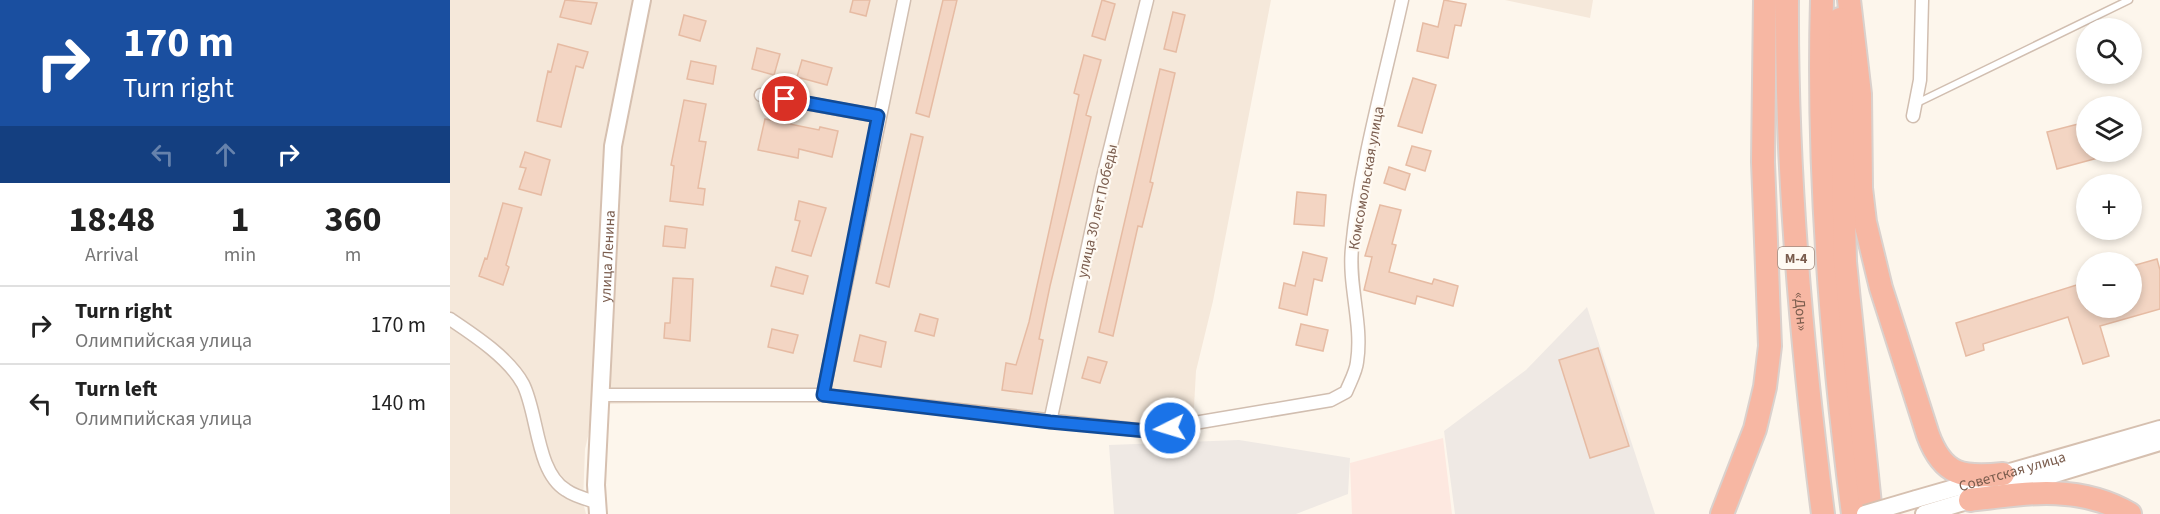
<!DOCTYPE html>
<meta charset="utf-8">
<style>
:root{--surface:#fff;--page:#f6f6f6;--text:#222;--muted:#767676;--line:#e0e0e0}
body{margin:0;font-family:"Source Sans 3",sans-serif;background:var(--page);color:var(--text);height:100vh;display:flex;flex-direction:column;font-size:22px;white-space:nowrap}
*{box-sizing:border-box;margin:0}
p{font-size:20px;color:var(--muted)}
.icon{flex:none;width:33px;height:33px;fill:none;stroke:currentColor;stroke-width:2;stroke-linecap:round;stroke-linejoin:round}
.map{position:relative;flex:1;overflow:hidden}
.details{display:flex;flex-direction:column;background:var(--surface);width:450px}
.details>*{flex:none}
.top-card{background:#1a4fa0;color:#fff;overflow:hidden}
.fabs{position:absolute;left:1626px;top:18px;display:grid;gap:12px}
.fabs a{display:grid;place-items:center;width:66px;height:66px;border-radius:50%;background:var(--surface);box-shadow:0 3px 9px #0003;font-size:30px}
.pin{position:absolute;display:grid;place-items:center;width:51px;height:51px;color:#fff;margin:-26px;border:3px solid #fff;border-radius:50%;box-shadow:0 2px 6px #0007}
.me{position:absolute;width:66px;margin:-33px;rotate:265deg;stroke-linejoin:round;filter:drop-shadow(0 0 4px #0008)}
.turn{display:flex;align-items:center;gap:21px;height:126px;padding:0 24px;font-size:27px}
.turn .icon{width:78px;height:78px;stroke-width:2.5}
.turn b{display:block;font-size:42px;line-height:51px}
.lanes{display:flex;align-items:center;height:57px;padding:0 24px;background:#0003;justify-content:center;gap:30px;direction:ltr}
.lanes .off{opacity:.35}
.eta{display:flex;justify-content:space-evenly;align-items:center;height:102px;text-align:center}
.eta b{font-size:36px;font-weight:700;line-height:42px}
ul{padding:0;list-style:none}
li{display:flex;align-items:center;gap:18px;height:78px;padding:0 24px;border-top:2px solid var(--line)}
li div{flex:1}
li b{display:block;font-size:22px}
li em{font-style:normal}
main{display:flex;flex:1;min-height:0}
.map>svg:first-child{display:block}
.residential{fill:#f5e8da}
.commercial{fill:#fde8e0}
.industrial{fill:#efe9e4}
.building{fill:#f3d5c3;stroke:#e6bba3;stroke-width:1.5}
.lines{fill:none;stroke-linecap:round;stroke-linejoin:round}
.lane-casing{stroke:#d1beb0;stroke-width:9}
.street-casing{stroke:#d1beb0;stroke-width:15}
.secondary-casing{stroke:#d6c0b0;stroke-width:20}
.highway-casing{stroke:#dad1cd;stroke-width:26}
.lane{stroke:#fff;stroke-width:6}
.street{stroke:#fff;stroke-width:12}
.secondary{stroke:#fff;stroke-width:16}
.highway{stroke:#f7b7a3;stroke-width:22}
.secondary-bridge-casing{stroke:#d6c0b0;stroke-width:20;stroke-linecap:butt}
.secondary-bridge{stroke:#fff;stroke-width:16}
.route-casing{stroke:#114b97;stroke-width:15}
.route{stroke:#1a73e8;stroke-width:10}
.labels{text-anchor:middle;stroke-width:4.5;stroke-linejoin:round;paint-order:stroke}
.shield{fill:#fffaf3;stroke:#a28b7f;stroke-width:1.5}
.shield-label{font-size:14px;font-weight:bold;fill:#7a5c4d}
.street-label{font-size:15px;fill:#7a5c4d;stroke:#fffaf3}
</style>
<main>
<section class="details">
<div class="top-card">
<div class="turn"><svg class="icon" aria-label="right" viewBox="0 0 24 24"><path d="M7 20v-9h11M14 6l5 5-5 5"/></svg><div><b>170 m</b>Turn right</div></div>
<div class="lanes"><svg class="icon off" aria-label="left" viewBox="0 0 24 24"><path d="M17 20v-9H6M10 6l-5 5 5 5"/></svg><svg class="icon off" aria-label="ahead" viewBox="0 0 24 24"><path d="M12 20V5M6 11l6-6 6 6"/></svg><svg class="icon" aria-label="right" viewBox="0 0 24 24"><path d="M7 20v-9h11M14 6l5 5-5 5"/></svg></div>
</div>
<div class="eta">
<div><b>18:48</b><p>Arrival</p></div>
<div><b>1</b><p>min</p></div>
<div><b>360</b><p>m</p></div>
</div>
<ul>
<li><svg class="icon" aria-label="right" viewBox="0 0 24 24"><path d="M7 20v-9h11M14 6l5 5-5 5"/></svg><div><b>Turn right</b><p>Олимпийская улица</p></div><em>170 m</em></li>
<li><svg class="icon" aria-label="left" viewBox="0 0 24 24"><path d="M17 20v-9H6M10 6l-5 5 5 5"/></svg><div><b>Turn left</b><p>Олимпийская улица</p></div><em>140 m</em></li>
</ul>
</section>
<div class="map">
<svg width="1710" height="514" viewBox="0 0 1710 514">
<rect width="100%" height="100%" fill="#fdf6ec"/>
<!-- residential -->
<path class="residential" d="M0,0h821l-58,301 -17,70 -3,54 -40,11 -192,-17 -157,-19 -194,4 -16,7 -9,38 -2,53 3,12h-136z
M1055,0h88l-3,18z"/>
<!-- commercial -->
<path class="commercial" d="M993,438l9,76h-100l-2,-51z"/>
<!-- industrial -->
<path class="industrial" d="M1137,307l68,207h-200l-11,-83 82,-61z
M789,440l111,18 -2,36 -52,20h-182l-5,-69z"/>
<!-- building -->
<path class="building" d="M115,0l32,3 -6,21 -31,-7z
M403,0h17l-4,16 -16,-4z
M493,0h14l-28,117 -13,-4z
M652,0l13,4 -10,36 -13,-4z
M994,0l22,4 -5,22 -6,-1 -7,33 -31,-7 6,-28 15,4z
M723,12l12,3 -9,37 -12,-3z
M234,15l22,6 -6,20 -21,-6z
M108,44l30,8 -5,16 -7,-2 -15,61 -24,-6 11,-50 3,1z
M307,48l23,6 -6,21 -22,-6z
M634,55l17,5 -15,55 5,2 -41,169 -11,53 4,1 -11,54 -30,-4 4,-27 10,2 13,-43 50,-227 -5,-2z
M352,60l30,8 -5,17 -30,-8z
M241,61l25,5 -3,18 -26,-5z
M710,69l15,4 -25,109 3,1 -11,44 -4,-1 -25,110 -14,-4z
M963,78l23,7 -14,48 -24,-7z
M234,100l22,4 -7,37 7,1 -8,46 7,1 -2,16 -33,-4 4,-35 -3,-1z
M315,119l54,11 1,-3 18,4 -6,26 -33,-8 -1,9 -40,-8z
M1636,122v30h22l1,3 -52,14 -10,-37z
M461,134l12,3 -34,150 -13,-4z
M962,146l19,5 -6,20 -19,-6z
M75,152l25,8 -9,35 -22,-6 7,-21 -6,-1z
M939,167l21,7 -5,16 -21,-7z
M847,192l29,3 -2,31 -30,-2z
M349,201l27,7 -15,48 -19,-5 8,-30 -5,-1z
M53,203l19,5 -16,57 3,2 -6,18 -24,-9 6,-18 2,1z
M930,205l21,5 -9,34 4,1 -7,27 43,12 2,-5 24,7 -5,20 -36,-10 -2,8 -51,-14 8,-33 -7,-1z
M215,226l22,3 -2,19 -22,-2z
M853,252l24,6 -5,23 -8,-2 -7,36 -28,-7 5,-25 11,3z
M1707,259l3,11v39l-60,17 9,30 -26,8 -15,-47 -85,27 1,6 -18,6 -10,-33 130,-41v26h46v-42z
M326,267l32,9 -5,18 -32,-8z
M223,278l20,1 -3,62 -26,-3 1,-15h5z
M470,314l18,5 -4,17 -19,-5z
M851,324l27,6 -5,21 -27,-6z
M322,329l26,6 -5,18 -25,-6z
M410,335l26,7 -5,25 -27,-6z
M1148,348l31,98 -39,12 -31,-98z
M638,357l19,5 -7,21 -18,-5z"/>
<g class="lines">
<!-- lane casing -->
<g class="lane-casing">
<path id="lane" d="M1467,103l212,-103"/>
</g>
<!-- street casing -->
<g class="street-casing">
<path id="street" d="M311,95l117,21
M1463,116l7,-36 2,-80
M0,319c24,16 59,39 73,65 15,29 13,88 43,106 8,6 20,9 30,12
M150,395h223l324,36 184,-31 15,-8c4,-10 10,-20 11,-30 6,-38 -9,-76 -5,-114 8,-84 32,-166 50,-248
M373,395l81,-395
M600,422l53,-245 44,-177"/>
</g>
<!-- secondary casing -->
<g class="secondary-casing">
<g id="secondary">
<path d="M1555,489l155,-47"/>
<path id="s1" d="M1466,499l244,-70"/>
<path id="s2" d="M148,514l-2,-29 17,-339 29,-146"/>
<path d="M1474,514l56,-17"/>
</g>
</g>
<!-- highway casing -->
<g class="highway-casing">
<g id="highway">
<path id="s3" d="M1337,0c-1,172 14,343 36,514"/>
<path d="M1372,0c-5,172 9,344 31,514"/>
<path d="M1399,0l11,94 1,94 4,34 16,66 47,147c15,41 35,43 75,39"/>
<path d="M1390,19l5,243 26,252"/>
<path d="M1520,500c55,-7 110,-16 160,14"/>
<path d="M1272,514l33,-85 10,-42 5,-41 -7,-184 2,-162"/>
</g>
</g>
<!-- lane -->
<use href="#lane" class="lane"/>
<!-- street -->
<use href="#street" class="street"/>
<!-- secondary -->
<use href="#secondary" class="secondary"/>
<!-- highway -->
<use href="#highway" class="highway"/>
<!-- secondary-bridge casing -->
<g class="secondary-bridge-casing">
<path id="secondary-bridge" d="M1415,514l51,-15"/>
</g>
<!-- secondary-bridge -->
<use href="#secondary-bridge" class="secondary-bridge"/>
</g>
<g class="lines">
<!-- route casing -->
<g class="route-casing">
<path id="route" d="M335,99l93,17 -55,279 227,27 97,9 23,-3"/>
</g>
<!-- route -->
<use href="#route" class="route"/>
</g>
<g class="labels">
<!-- shield labels -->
<rect class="shield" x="1328" y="247" width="36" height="22" rx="4.5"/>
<g class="shield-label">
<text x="1346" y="263">М-4</text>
</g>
<!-- street labels -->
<g class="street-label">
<text transform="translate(916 178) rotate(-80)" y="5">Комсомольская улица</text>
<text transform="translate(647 211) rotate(-77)" y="5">улица 30 лет Победы</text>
<text dy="5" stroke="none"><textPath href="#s2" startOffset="258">улица Ленина</textPath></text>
<text dy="5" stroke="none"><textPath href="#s3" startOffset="312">«Дон»</textPath></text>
<text dy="5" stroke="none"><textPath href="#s1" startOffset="100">Советская улица</textPath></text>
</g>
</g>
</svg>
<div class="fabs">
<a><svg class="icon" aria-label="search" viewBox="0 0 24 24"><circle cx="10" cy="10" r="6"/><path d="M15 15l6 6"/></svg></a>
<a><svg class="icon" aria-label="layers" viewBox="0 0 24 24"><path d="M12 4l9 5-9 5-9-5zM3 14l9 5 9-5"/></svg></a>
<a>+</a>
<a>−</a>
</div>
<div class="pin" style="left:335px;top:99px;background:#d93025"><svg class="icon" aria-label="arrive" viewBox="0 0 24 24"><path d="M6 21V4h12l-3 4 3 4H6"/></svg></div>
<svg class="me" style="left:720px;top:428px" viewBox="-20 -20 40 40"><circle r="17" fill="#1a73e8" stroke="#fff" stroke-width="3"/><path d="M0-11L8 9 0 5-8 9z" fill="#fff"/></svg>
</div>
</main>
